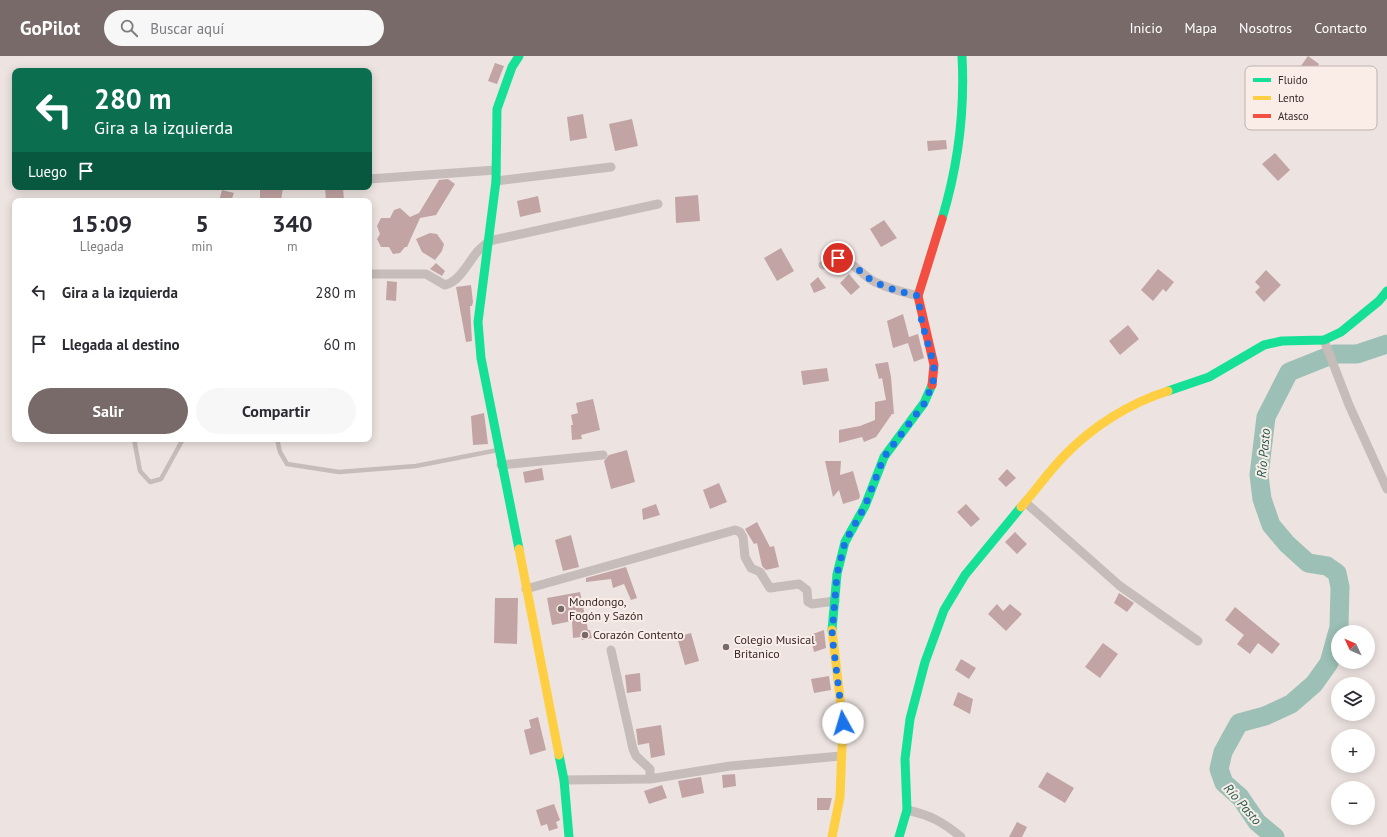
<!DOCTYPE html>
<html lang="es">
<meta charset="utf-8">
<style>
:root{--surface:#fff;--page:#f7f7f7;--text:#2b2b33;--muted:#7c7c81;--accent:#776a69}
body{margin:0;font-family:"PT Sans",sans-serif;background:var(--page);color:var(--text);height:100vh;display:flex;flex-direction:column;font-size:15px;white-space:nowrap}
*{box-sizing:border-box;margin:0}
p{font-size:13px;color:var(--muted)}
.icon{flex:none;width:22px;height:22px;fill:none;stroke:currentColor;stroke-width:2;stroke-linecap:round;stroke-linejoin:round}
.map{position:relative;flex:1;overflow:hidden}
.side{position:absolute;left:12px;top:142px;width:360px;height:244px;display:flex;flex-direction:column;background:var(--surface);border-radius:8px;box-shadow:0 2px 10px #0003}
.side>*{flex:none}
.banner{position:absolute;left:12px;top:12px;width:360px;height:122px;border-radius:8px;box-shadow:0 2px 10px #0003;background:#0b6e4f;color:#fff;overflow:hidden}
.needle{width:26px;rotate:314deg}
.buttons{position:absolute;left:1331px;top:569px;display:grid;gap:8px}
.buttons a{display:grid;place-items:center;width:44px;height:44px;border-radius:50%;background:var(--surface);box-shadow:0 2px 10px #0003;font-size:20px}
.pin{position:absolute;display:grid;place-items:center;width:34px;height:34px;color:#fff;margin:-17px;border:2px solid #fff;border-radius:50%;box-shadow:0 1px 4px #0007}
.me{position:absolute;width:44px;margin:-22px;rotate:354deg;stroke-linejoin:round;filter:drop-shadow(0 0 3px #0008)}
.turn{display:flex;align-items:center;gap:14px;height:84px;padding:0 16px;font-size:18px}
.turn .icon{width:52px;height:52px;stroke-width:2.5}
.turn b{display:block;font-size:28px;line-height:34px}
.then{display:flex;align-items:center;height:38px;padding:0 16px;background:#0003;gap:8px;font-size:15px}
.eta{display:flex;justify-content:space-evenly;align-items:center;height:68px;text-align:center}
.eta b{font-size:24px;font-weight:700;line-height:28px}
.action{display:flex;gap:8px;margin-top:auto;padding:8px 16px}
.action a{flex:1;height:46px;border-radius:24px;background:var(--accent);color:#fff;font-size:16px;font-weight:700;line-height:46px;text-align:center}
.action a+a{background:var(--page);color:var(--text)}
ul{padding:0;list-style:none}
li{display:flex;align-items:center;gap:12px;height:52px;padding:0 16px}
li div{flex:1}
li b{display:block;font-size:15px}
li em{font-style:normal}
header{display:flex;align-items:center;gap:24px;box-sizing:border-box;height:56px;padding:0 20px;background:var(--accent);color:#fff}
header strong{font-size:19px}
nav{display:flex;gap:22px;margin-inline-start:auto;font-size:14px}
.search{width:280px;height:36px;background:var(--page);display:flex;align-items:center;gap:10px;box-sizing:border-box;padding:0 14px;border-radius:22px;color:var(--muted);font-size:15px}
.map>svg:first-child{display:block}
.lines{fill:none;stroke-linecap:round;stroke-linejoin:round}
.river{stroke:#9cc0b6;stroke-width:19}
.building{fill:#c1a4a3}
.lane{stroke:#c6bcba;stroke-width:4.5}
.street{stroke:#c6bcba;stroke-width:9}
.fast{stroke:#16e098;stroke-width:9}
.slow{stroke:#ffcf43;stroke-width:9}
.jam{stroke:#f24e42;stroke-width:9}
.route{stroke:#1a73e8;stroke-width:7;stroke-dasharray:0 12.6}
.poi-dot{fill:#776a69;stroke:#faede8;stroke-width:1.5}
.labels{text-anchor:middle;stroke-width:4;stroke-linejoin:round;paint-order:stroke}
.poi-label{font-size:12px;fill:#372928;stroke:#faede8;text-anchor:start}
.water-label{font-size:13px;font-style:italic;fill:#1d594e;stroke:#faede8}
.key{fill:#faede8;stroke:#c0b2ae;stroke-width:1}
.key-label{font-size:11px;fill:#372928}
</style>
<header>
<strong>GoPilot</strong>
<div class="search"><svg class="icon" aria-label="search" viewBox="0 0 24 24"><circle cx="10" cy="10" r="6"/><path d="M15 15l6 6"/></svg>Buscar aquí</div>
<nav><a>Inicio</a><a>Mapa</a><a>Nosotros</a><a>Contacto</a></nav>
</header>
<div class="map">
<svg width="1387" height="781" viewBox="0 0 1387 781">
<rect width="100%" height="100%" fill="#ede4e1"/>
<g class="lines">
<!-- river -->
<path class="river" d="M1275,781l-18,-15 -17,-25 -16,-14 -5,-14 4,-17 16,-29 26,-7 26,-12 23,-20 15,-21 10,-36 1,-40 -3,-14 -10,-7 -19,-3 -21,-19 -16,-19 -9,-26 -3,-24 7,-58 23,-45 45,-18h23l30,-10"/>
</g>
<!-- building -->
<path class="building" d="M1308,0l11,8 -10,15 -11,-9z
M495,7l9,3 -7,18 -9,-3z
M583,58l4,24 -17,3 -3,-24z
M632,63l6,27 -23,5 -6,-27z
M946,84l1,9 -19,2 -1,-10z
M1275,97l15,17 -12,11 -16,-17z
M448,123l7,5 -19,31 -16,3 -13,29h-2l-5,6 -7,1 -4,-7h-8l-4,-8 3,-5 -3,-8 4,-8h9l4,-8 6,-2 10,9 9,-4 20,-33z
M260,131l23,1 -2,12 -18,1 -3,-2z
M334,131h9l1,14h-18l-1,-13z
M222,134l12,3 -3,8h-12z
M698,139l2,26 -24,2 -1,-26z
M538,140l3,16 -21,5 -3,-16z
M884,164l13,18 -16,9 -11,-18z
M430,177l7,1 7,10 -2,7 -7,9 -13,-8 -6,-13z
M781,192l13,23 -17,10 -13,-23z
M436,207l9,8 -3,5 -12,-7z
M1158,213l16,13 -8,10 -3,-3 -10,12 -12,-11z
M1266,214l15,15 -17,17 -9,-10 5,-5 -5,-5z
M849,218l11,13 -9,8 -11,-12z
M818,221l8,11 -12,5 -4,-9z
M387,225l10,1 -1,19 -10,-1z
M471,229l2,17 -1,4h-2l2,35 -6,1 -10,-55z
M903,258l6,23 9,-3 6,24 -10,4 -6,-19 -15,5 -6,-27z
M1128,269l11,14 -19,16 -11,-14z
M888,306l3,15 3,37h-2l-16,23 -12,5 -2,-5 -23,6v-13l21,-4 15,-6v-18l11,-2 -4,-22 -3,1 -4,-15z
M827,312l2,13 -26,4 -2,-14z
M593,343l7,31 -19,5 1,4 -10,1 -1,-15h2l-2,-10 7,-2 -2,-10z
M484,357l4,31 -15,1 -2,-29z
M627,394l8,32 -24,7 -7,-28 5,-6z
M825,405h16l-1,14 13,-4 7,25 -1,3 -16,5 -4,-14 -6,7z
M542,412l2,12 -19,3 -2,-11z
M1007,413l9,9 -10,9 -8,-8z
M719,427l8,19 -17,7 -7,-19z
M656,448l4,11 -17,5 -1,-11z
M966,448l14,15 -9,8 -14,-15z
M757,466l13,25 4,-1 5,21 -13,3 -4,-4 -5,-23 -3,1 -9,-15z
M1015,476l12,12 -10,10 -12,-12z
M571,479l8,32 -16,4 -8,-31z
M626,511l11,31 -6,2 -7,-16 -11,4 -2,-9 -25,3v-4z
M580,536l8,38h2l2,8 -10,2 -1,-3 -8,1 -1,-17 -20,4 -5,-27z
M1119,537l15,10 -7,9 -13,-9z
M495,542h23l-1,46 -23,-1z
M997,548l6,7 7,-7 12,10 -16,17 -18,-17z
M1235,551l45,37 -8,10 -14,-11 -8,11 -13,-10 7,-9 -19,-15z
M824,574l2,18 -12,4 -4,-17z
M691,577l8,28 -14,4 -8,-28z
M1103,587l15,11 -18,24 -15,-11z
M961,603l15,9 -7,11 -14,-9z
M640,617l1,18 -14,2 -2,-18z
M829,620l2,14 -17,3 -3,-14z
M958,636l15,7 -3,15 -17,-9z
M538,661l8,33 -16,5 -6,-25 7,-2 -2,-8z
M661,669l4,30 -14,3 -2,-15 -11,2 -2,-16z
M1047,716l27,16 -9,15 -27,-16z
M735,718l1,12 -13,2 -1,-13z
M701,721l3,16 -22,5 -4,-17z
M662,729l5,13 -18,6 -5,-13z
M817,742h15l-3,12h-12z
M554,748l6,16 -4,2 2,6 -9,3 -2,-7 -6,2 -5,-16z
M1017,766l10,5 -5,10h-13z"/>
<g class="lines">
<!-- lane -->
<path class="lane" d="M134,383l6,32 10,11 11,-3 22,-40
M277,383l3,13 7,12 52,8 77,-6 82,-16"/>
<!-- street -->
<path class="street" d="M369,123l127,-9
M496,125l115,-14
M823,209l15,-7c18,5 23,17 37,24 14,7 28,10 43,14
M369,218h57l19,11c15,-4 23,-22 32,-33 4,-4 8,-7 12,-11l169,-37
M1324,284l25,65 38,84
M501,409l102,-10
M1025,446l95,84 78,55
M526,533l209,-59 5,2 3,5 2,20 6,11 9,4 10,16 29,-4 8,6 1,12 4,2 23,-3
M611,594l22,99 3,7 14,13v10
M564,724l86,-1 80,-13 111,-10
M907,754c23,5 36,12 54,27"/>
<!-- fast -->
<path class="fast" d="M942,163c16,-53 23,-108 20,-163
M1168,335l41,-14 55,-32 18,-4 42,-1 17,-8 38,-31 8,-10
M519,493l-38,-191 -3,-36 18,-141 1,-72 15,-42 7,-11
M832,574l5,-56 8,-32 20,-36 19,-49 40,-54 8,-18
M559,699l5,25 5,57
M899,781l8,-27 -2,-51 5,-40 15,-57 19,-52 21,-35 56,-68"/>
<!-- slow -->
<path class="slow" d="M1021,451c15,-17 28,-36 44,-52 28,-29 65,-52 103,-64
M519,493l40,206
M832,781l8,-40 3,-74 -11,-93"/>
<!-- jam -->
<path class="jam" d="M932,329l2,-20 -16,-69 24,-77"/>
</g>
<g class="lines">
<!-- route -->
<path class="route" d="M838,202c18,5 23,17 37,24 13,7 28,10 43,14l4,27 12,42 -1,18 -9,21 -40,53 -19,49 -20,36 -8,32 -5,61 11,88"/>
</g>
<!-- markers -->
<g class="poi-dot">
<circle cx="561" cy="553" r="4"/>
<circle cx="585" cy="579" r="4"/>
<circle cx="726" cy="591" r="4"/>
</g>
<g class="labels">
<!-- poi labels -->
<g class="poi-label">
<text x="569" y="550">Mondongo,<tspan x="569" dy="14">Fogón y Sazón</tspan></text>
<text x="593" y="583">Corazón Contento</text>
<text x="734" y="588">Colegio Musical<tspan x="734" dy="14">Britanico</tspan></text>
</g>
<!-- water labels -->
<g class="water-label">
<text transform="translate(1263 397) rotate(-85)" y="5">Río Pasto</text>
<text transform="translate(1243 748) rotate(49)" y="5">Río Pasto</text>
</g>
</g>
<!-- legend -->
<rect x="1245" y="10" width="132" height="64" rx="6" class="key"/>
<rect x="1253" y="22" width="18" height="4" fill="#16e098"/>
<rect x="1253" y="40" width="18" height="4" fill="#ffcf43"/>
<rect x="1253" y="58" width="18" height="4" fill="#f24e42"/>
<g class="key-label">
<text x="1278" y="28">Fluido</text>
<text x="1278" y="46">Lento</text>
<text x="1278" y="64">Atasco</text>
</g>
</svg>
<div class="buttons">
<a><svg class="needle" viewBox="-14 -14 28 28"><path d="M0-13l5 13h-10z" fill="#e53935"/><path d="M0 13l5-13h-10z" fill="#7c7c81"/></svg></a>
<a><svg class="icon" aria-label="layers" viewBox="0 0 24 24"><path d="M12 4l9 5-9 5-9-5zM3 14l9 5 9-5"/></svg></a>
<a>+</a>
<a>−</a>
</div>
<div class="pin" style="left:838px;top:202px;background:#d93025"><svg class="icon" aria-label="arrive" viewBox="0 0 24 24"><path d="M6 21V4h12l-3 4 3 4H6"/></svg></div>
<svg class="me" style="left:843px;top:667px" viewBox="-20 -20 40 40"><circle r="19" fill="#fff"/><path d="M0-13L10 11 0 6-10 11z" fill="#1a73e8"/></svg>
<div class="banner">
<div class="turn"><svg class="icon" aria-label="left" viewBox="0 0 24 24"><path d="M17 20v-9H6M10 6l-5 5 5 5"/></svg><div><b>280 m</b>Gira a la izquierda</div></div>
<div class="then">Luego<svg class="icon" aria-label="arrive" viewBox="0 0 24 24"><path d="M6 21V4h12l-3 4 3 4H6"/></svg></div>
</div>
<section class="side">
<div class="eta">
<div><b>15:09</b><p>Llegada</p></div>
<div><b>5</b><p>min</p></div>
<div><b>340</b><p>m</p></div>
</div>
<ul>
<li><svg class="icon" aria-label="left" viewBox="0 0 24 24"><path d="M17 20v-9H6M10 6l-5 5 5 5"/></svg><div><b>Gira a la izquierda</b></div><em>280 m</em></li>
<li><svg class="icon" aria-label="arrive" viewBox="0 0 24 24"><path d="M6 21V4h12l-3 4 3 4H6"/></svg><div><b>Llegada al destino</b></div><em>60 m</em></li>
</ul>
<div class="action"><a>Salir</a><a>Compartir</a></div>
</section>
</div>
